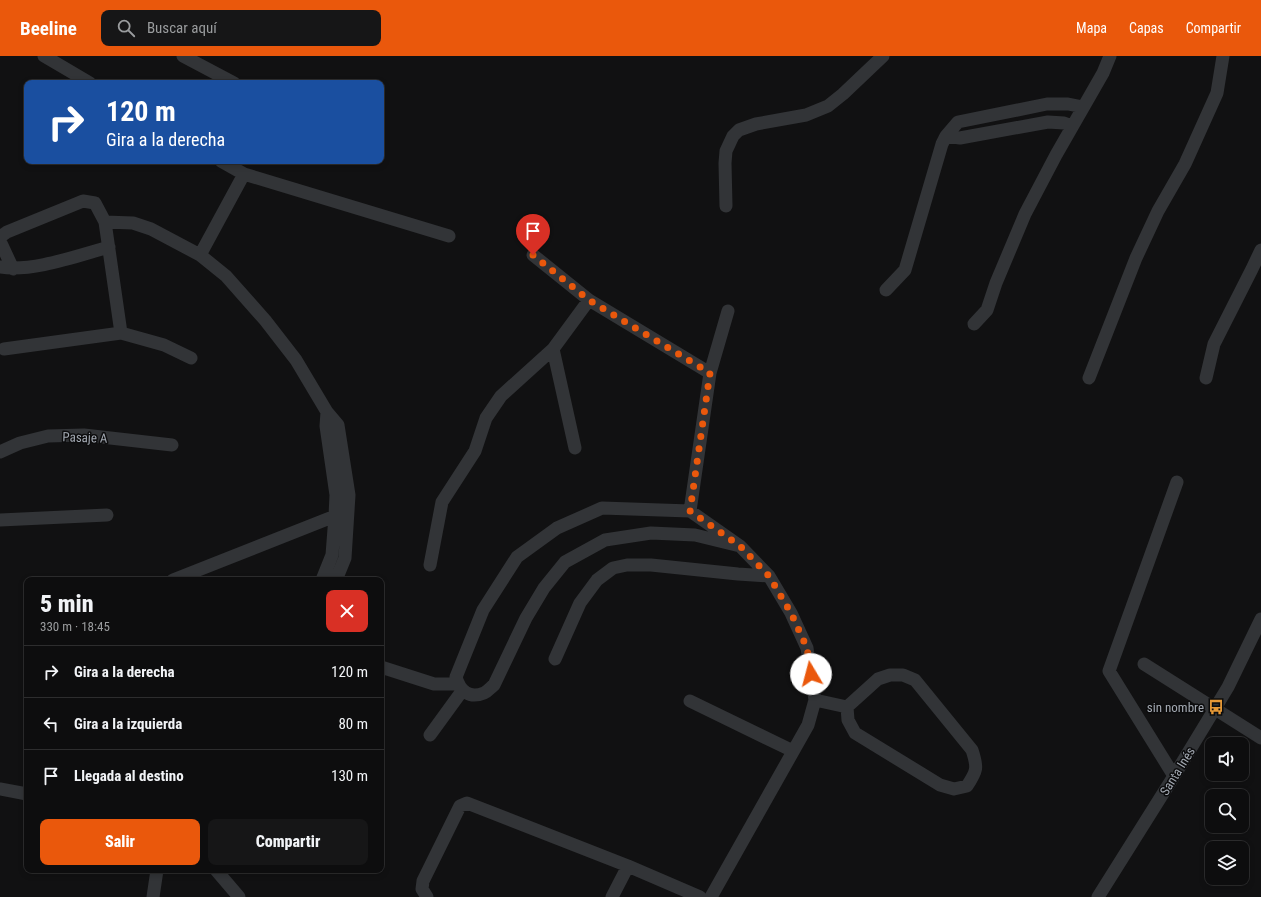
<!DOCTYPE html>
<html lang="es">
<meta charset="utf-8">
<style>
:root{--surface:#0d0d0e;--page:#161617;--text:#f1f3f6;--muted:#9a9c9e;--line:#2d2d2e;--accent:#ea580c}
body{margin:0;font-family:"Roboto Condensed",sans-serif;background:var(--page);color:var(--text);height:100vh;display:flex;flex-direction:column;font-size:15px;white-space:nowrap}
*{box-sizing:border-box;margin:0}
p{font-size:13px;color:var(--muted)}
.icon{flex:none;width:22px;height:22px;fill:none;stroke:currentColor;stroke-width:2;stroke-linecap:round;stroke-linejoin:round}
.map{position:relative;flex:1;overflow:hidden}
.drawer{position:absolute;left:24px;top:521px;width:360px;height:296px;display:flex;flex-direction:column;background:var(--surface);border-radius:8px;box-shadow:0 2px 6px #0003,0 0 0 1px var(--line)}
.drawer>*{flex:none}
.banner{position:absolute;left:24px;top:24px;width:360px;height:84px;border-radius:8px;box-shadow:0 2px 6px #0003,0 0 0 1px var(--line);background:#1a4fa0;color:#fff;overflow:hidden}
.controls{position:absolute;left:1205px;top:681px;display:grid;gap:8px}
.controls a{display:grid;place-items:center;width:44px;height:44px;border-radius:8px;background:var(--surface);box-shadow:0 2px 6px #0003,0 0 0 1px var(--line);font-size:20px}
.pin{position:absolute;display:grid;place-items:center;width:34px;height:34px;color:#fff;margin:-41px -17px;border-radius:50% 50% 50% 0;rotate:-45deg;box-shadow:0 0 4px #0007}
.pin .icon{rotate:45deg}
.me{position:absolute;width:44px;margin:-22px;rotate:352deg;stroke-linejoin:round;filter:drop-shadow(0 0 3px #0008)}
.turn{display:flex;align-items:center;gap:14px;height:84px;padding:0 16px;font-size:18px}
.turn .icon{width:52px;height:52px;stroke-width:2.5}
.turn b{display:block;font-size:28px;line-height:34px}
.round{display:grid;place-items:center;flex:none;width:42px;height:42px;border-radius:8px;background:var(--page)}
.head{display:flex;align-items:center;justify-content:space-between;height:68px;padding:0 16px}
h1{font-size:24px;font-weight:800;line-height:30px}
.button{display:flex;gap:8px;margin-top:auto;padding:8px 16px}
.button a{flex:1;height:46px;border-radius:8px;background:var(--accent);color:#fff;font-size:16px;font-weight:800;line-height:46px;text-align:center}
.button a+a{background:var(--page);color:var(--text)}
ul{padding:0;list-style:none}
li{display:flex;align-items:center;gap:12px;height:52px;padding:0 16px;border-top:1px solid var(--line)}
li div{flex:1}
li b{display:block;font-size:15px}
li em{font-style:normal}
header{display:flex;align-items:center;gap:24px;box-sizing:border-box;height:56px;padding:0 20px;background:var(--accent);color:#fff}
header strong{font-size:19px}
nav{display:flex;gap:22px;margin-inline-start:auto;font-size:14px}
.search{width:280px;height:36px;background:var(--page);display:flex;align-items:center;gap:10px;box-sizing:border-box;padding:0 14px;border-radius:8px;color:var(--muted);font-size:15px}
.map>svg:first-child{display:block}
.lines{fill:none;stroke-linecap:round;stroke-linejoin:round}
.minor{stroke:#323437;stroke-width:13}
.route{stroke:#ea580c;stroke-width:7;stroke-dasharray:0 12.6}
.labels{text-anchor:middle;stroke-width:3;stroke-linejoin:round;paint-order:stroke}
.street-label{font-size:13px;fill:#a3a9b2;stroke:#0c0c0d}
.poi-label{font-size:13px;fill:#a3a9b2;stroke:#0c0c0d;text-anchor:end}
</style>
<header>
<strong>Beeline</strong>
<div class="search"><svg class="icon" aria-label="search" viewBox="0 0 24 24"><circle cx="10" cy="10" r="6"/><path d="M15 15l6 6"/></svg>Buscar aquí</div>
<nav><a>Mapa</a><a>Capas</a><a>Compartir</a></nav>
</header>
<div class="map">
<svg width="1261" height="841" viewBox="0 0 1261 841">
<rect width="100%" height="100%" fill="#111112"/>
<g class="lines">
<!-- minor -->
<path class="minor" d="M44,0l46,27
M183,0l51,27
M946,80l14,2 88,-16 16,1 8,3
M244,118l205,62
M726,150l-1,-43 1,-12 7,-15 6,-6 17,-6 50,-9 22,-9 15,-12 40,-38
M0,181l7,-5 76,-31 12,2 10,19 28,1 18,6 49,26 26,21 39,44 31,40 31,52 11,13 11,70 -4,63 -9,22
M0,185l13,28
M200,199l44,-81 -23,-13
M533,199l56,45 121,73
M0,211c33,5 76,-11 109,-20
M886,234l19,-20 37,-126 4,-8 12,-14 89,-18h21l15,3
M974,268l13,-14 9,-27 29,-69 31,-59 47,-82 7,-17
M121,277l43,12 27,13
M4,293l117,-16 -16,-111
M553,293l22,99
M1089,322l47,-120 22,-47 27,-47 32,-71 6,-37
M1206,322l8,-34 38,-75 9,-19
M0,396l20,-9 28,-7 36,-1 88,10
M690,455l20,-138 18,-62
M0,464l107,-5
M430,509l12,-63 33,-51 11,-33 15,-22 52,-47 36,-49
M173,524l162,-64
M322,524l10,-25 3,-39 1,-21 -10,-69 1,-14
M555,603l25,-56 17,-23 16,-12 14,-3h24l87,9 31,2
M1144,608l117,74
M381,611l53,17h24
M890,619h13l12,5 57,70c6,18 5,21 -5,36l-13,3 -14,-4 -85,-52 -7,-13 -1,-13 31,-28z
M815,644l32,7
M690,645l103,50
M430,679l32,-44
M1174,720l-65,-105 68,-189
M0,733l27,5
M216,814l23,27
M153,841l4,-27
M427,841l-5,-8 1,-8 37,-75 7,-3 161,63 72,31
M612,841l16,-31
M711,841l97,-172 7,-25 -8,-52 -16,-35 -22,-37 -29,-30 -50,-35 -88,-3 -45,20 -40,29 -34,53 -27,67c4,14 13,22 28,16 4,-2 7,-6 10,-8l32,-67 18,-30 21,-26 40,-22 46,-7 44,2 45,11
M1098,841l76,-121 54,-89 33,-68"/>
</g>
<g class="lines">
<!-- route -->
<path class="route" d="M533,199l56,45 121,73 -20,138 50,35 29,30 22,37 16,35 4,26"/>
</g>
<!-- icons -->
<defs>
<g id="bus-bare" transform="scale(1.2)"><path d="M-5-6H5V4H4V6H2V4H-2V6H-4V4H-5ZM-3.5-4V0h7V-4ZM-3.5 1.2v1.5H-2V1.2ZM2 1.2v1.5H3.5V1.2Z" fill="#e59836" stroke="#0c0c0d" stroke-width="2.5" paint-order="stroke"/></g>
</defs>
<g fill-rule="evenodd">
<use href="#bus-bare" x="1216" y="651"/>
</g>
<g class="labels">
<!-- street labels -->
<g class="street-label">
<text transform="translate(85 381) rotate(2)" y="5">Pasaje A</text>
<text transform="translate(1177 715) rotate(-58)" y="5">Santa Inés</text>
</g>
<!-- poi labels -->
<g class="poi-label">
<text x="1204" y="656">sin nombre</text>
</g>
</g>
</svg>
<div class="controls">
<a><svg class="icon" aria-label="sound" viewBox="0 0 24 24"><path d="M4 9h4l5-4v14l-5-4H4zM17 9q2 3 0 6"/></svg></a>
<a><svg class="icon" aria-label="search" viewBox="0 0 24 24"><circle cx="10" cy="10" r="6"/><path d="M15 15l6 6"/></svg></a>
<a><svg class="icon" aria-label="layers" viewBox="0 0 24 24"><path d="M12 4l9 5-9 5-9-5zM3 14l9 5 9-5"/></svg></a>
</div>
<div class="pin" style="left:533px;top:199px;background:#d93025"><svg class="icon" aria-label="arrive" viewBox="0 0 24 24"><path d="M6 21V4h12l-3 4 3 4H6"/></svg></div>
<svg class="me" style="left:811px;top:618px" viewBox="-20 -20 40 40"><circle r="19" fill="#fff"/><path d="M0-13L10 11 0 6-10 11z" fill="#ea580c"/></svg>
<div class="banner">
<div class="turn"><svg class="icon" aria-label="right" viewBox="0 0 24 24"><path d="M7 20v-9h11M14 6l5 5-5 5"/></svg><div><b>120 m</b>Gira a la derecha</div></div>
</div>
<section class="drawer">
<div class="head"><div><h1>5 min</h1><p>330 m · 18:45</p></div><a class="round" style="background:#d93025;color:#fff"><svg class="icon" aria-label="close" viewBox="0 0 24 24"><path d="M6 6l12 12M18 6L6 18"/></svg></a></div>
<ul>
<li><svg class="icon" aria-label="right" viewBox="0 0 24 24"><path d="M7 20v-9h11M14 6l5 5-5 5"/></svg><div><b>Gira a la derecha</b></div><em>120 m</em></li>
<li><svg class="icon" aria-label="left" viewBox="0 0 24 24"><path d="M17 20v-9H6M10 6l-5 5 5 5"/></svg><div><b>Gira a la izquierda</b></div><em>80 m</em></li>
<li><svg class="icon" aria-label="arrive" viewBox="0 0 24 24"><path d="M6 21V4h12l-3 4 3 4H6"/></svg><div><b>Llegada al destino</b></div><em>130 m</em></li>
</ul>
<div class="button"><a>Salir</a><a>Compartir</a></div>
</section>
</div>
